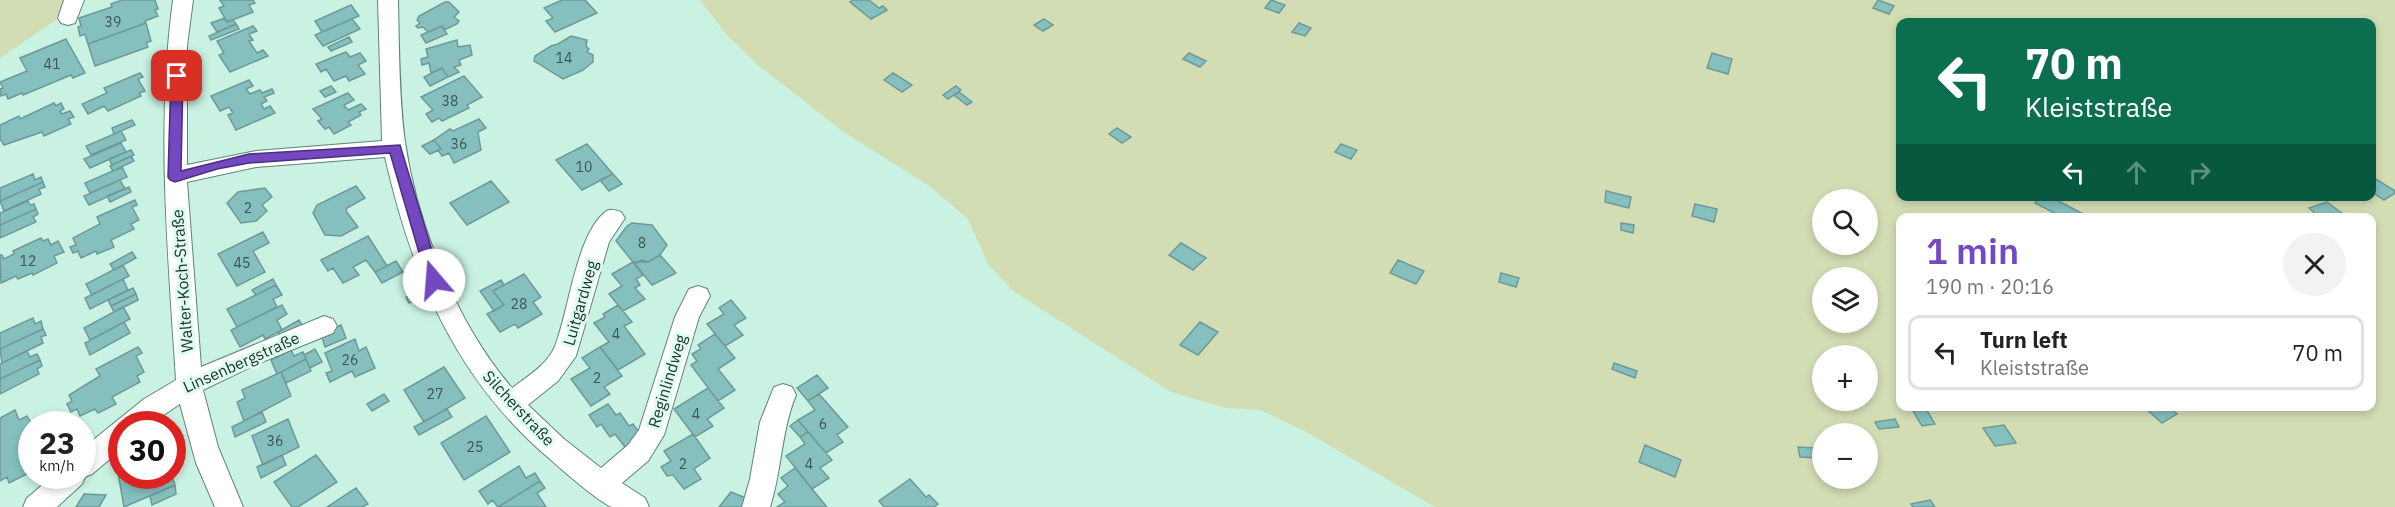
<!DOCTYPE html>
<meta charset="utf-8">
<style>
:root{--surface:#fff;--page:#f2f2f2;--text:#222;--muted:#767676;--line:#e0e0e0;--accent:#7348c0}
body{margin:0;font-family:"IBM Plex Sans",sans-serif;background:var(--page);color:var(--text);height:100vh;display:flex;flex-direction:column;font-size:22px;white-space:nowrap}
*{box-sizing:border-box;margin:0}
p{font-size:20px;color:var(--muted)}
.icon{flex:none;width:33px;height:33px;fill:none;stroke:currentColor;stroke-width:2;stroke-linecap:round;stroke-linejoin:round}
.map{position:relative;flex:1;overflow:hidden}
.side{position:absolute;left:1896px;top:213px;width:480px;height:198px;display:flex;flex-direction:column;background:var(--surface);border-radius:12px;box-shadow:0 3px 9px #0003}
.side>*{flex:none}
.hud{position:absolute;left:1896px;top:18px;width:480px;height:183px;border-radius:12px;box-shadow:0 3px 9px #0003;background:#0b6e4f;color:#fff;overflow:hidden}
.controls{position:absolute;left:1812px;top:189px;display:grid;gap:12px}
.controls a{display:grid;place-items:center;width:66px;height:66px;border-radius:50%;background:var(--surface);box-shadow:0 3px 9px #0003;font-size:30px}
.speed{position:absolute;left:18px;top:411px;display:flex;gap:12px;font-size:30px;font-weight:700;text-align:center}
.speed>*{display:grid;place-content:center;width:78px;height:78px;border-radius:50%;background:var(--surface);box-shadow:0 3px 9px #0003;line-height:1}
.speed small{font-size:15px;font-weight:400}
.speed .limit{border:9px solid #d22;background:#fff;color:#111}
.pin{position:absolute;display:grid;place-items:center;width:51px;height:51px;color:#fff;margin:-26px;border-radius:12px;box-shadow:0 3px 9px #0006}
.me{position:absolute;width:66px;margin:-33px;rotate:342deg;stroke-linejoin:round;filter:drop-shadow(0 0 4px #0008)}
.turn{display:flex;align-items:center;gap:21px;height:126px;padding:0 30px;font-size:27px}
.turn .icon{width:78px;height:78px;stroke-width:2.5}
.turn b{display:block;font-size:42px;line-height:51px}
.lanes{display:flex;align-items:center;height:57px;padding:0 30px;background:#0003;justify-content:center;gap:30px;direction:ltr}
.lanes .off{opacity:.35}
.round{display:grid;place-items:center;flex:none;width:63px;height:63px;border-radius:32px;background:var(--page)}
.summary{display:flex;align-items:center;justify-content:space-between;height:102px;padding:0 30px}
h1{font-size:36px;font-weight:600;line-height:45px;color:var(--accent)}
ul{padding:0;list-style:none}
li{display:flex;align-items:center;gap:18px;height:75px;margin:0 12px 9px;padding:0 18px;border:3px solid var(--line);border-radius:12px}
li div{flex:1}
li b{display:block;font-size:22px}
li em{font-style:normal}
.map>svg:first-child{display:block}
.green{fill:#d3ddb4;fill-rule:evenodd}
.building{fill:#85c0bf;stroke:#6d9998;stroke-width:1.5}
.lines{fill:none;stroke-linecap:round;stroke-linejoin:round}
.minor-casing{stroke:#5e8476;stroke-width:2}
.minor{fill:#fff;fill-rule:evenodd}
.route{fill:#7348c0;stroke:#4b2f7d;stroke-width:1.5}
.labels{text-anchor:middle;stroke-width:6;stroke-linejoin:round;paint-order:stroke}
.number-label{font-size:14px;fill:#3c5651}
.street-label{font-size:16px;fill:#23332c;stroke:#ddfdf0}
</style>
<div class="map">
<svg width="2395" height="507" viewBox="0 0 2395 507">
<rect width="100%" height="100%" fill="#c9f2e2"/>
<!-- green -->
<path class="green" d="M0,0h64l-8,20 -56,38z
M700,0h1695v507h-960l-129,-75 -45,-22 -35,-2 -55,-16 -158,-101 -25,-27 -20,-45 -37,-32 -86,-54 -86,-67 -33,-32zM1900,22h472v174h-472zM1822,200h46v44h-46zM1900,218h472v188h-472zM1822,278h46v44h-46zM1822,356h46v44h-46zM1822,434h46v44h-46z"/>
<!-- building -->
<path class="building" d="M122,0h33l3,9 -3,1 3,6 -13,5 1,2 -58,21 -3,-10 -5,2 -2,-9 3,-1 -2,-8 33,-11 -1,-3z
M220,0h33l2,3 -6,2 4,7 -26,10 -8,-14 5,-2z
M562,0h23l12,13 -42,19 -9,-11 7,-3 -9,-10z
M853,0h16l10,8 4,-2 4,4 -16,9 -21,-17z
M1271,0l14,5 -6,8 -14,-5z
M1878,0l16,6 -5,8 -16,-6z
M445,2h4l10,10 -5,5 5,4 -2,3 -13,6 -2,-4 -14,6 -5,-5 -5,1 -2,-2 4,-3 -3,-3 2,-4z
M351,5l8,11 -37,16 -7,-11z
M225,18l2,4 6,-2 3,4 -19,8 -6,-9z
M352,19l8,10 -37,17 -8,-11z
M1044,19l9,6 -10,6 -9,-6z
M146,23l5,18 -5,2 2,4 -53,19 -7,-22z
M1299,23l12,5 -6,8 -13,-4z
M236,24l3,5 -28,11 -2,-4z
M253,26l4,5 -8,3 4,6 -4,1 8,12 6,-3 5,6 -38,16 -11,-17 5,-2 -7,-12z
M442,26l5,8 -21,9 -5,-8z
M571,36l16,4 -1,6 3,3 -2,3 6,3v7l-10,8 -20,9 -29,-18 1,-5 16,-10 7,-2z
M349,37l3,5 -21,9 -3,-4z
M66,39l19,34 -12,5 -2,-3 -48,20 -1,-2 -14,6 -2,-5 -5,2 -1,-7 3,-1 -3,-6 27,-11 -7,-13z
M457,40l1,7 12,-2 2,10 -13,5 2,5 -7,2 5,5 -11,5 -6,-9 -11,5 -2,-10 -7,2 -1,-6 7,-2 -2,-8z
M346,52l4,5 10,-4 6,8 -8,4 7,9 -16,7 -3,-5 -12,5 -8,-12 -5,3 -5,-8z
M1189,53l17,8 -6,6 -17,-8z
M1712,53l20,6 -4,15 -21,-6z
M442,68l6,9 -18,9 -6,-9z
M140,73l3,4 -5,2 7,12 -6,2 2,3 -33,15 -4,-5 -16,8 -6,-10 25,-11 -3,-5z
M893,73l19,12 -10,7 -18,-12z
M464,76l18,21 -15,8 2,3 -27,13 -3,-3 -7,4 -6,-8 7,-4 -12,-13z
M249,80l4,6 -7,3 4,5 10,-4 2,3 10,-4 2,4 -10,4 3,4 -6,3 3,5 6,-3 5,7 -39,17 -8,-15 5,-2 -4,-6 -9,4 -9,-15z
M331,86l5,6 -11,5 -5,-6z
M956,86l5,4 -13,9 -5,-4z
M959,92l13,10 -5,3 -13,-10z
M348,93l6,7 -10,5 4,5 13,-6 5,5 -7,3 2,3 -13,7 3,3 -17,9 -5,-7 -4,2 -7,-8 4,-2 -9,-10z
M54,103l2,3 5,-3 3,6 -4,2 2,3 8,-3 4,6 -6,2 3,5 -27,12 -2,-4 -38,13 -4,-6v-14l19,-9 1,3z
M479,119l7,9 -8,4 3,18 -27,13 -5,-10 -7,3 -4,-6 3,-1 -7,-9 16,-11 3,2z
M132,120l3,5 -21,9 -2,-6z
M1117,128l14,9 -9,6 -13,-9z
M121,131l5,9 -35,15 -5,-9z
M434,140l7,9 -11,5 -8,-8z
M121,143l5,9 -36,16 -6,-9z
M587,144l26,30 -31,16 -26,-30z
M1341,144l16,6 -6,9 -16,-7z
M131,150l3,5 -22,10 -3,-6z
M131,156l3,5 -21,10 -3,-5z
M122,167l5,10 -37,16 -5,-10z
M33,174l2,6 6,-3 2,5 -43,19v-13z
M613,174l9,10 -13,7 -9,-11z
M2374,178l21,13v2l-11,7 -12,-8v-12z
M120,180l5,9 -36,16 -5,-9z
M491,181l18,21 -42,23 -17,-22z
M43,182l2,5 -6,2 2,5 -37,17 -4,-10z
M356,186l9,12 -18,10 -1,3 12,16 -17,9 -16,-1 -12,-22 4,-8z
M129,187l2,5 -21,10 -3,-6z
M265,188l7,9 -10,8 5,6 -11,10 -15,2 -14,-20 11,-11z
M1606,191l25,6 -2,11 -24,-6z
M2039,196h10l38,20 -23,2 -29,-15z
M135,200l2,5 -5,2 7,13 -8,4 3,5 -23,11 3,7 -17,7 -1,-3 -15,7 -3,-7 -5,2 -3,-6 6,-2 -3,-7 27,-14 -3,-7z
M28,201l2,4 4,-1 2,5 -36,16v-12z
M2327,202l16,12 -10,4h-12l-12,-10z
M1695,204l22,5 -3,13 -22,-6z
M36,209l2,5 -5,3 3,5 -36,16v-13z
M632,223l20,2 15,20 -7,10 -12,7h-15l-17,-21 11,-15z
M1621,223l13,2 -1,8 -12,-3z
M263,232l6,11 -16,8 12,21 -28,14 -19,-32z
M368,236l19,30 -12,6 -9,-12 -13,7 6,8 -16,8 -10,-15 -5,3 -7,-11z
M41,238l2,3 5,-2 3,6 7,-4 6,11 -10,4 3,7 -24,12 -1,-2 -14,6 -2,-3 -15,7 -1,-28h2l2,4 10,-5 -1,-3z
M1181,243l25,15 -13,12 -24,-15z
M132,252l4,6 -22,12 -4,-6z
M660,255l16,18 -24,12 -17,-21 6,-4 7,2z
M1398,260l26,11 -8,13 -26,-11z
M396,261l7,11 -21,11 -7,-11z
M633,262l10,13 -7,4 4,6 -5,3 10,11 -22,12 -14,-17 13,-8 -10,-12z
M123,265l6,11 -37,19 -6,-11z
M1501,273l18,5 -3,9 -17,-5z
M524,274l17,23 -8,5 9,12 -24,14 -3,-4 -15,8 -13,-18 17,-9 -11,-14z
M123,279l5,11 -38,19 -5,-11z
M273,279l3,6 -20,10 -4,-5z
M501,280l3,5 -11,6 11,14 -10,6 -14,-20z
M276,285l6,10 -9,4 4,8 -40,20 -10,-18z
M133,288l3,6 -25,12 -3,-6z
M417,292l3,6 -11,5 -3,-6z
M136,294l2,6 -24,12 -3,-6z
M731,300l15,18 -12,7 9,10 -18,11 -18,-22 17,-10 -5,-6z
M282,305l5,9 -10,6 5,10 -17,9 -2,-4 -23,12 -9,-17z
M618,305l14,17 -8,4 21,28 -27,16 -18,-23 9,-5 -15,-19 11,-6 -2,-3z
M123,307l7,12 -40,21 -6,-12z
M33,318l2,6 6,-3 2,8 -43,20v-16z
M299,320l3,5 -21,12 -3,-5z
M124,322l6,11 -40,22 -5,-12z
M1200,322l18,10 -20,23 -18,-10z
M341,325l5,13 -21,9 -4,-13z
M43,329l3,6 -5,2 2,6 -41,20 -2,-14z
M715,334l20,24 -17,11 17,21 -17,11 -27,-36 6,-4 -5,-7 9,-5 -3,-4z
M355,339l4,12 7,-4 9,21 -20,9 -3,-6 -22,11 -4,-9 6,-2 -7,-18z
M138,347l4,6 -6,3 8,16 -7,4 3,6 -28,15 4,7 -18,9 -3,-4 -15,7 -3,-7 -6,3 -4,-8 5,-3 -3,-6 31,-19 -4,-7z
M600,347l22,29 -18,11 6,7 -19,12 -20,-27 19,-11 -8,-10z
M315,349l7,13 -12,6 -6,-13z
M291,350l3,6 9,-4 3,7 -29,15 -6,-14z
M27,351l3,6 7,-3 3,6 -40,19v-15z
M306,359l5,12 -25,12 -5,-11z
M40,360l2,6 -5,3 2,5 -39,20v-15z
M1614,363l23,8 -2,7 -23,-9z
M444,367l21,31 -41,24 -20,-32z
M281,372l10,24 -47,25 -7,-19 8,-4 -3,-8z
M817,375l11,13 -20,13 -11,-13z
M708,388l16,20 -17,11 6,7 -18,11 -21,-28z
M384,394l5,7 -17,10 -5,-7z
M819,394l29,33 -11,8 6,7 -17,11 -28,-33 17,-10 -7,-9z
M608,404l8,11 4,-2 9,13 4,-2 9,12 -17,11 -10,-13 -5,3 -9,-13 -4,3 -8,-12z
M2143,406h24l10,8 -15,9z
M447,409l5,8 -33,18 -5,-8z
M1926,409l9,15 -13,2 -9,-15z
M15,410l4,10 8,-4 5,9v40l-5,3 2,5 -20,10 -2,-6 -7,4v-63z
M262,412l4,10 -31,15 -3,-10z
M486,416l24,36 -46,28 -23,-37z
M288,419l11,28 -36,18 -11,-29z
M1895,419l4,8 -20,2 -4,-7z
M798,420l10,12 -8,5 -10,-11z
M2004,425l12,18 -21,3 -12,-18z
M808,432l24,28 -12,8 9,10 -17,11 -26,-33 19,-12 -5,-7z
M693,434l17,24 -16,11 7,10 -17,10 -11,-14 -6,1 -6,-9 10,-6 -7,-10z
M1645,445l36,15 -6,17 -36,-15z
M1798,447l17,1 2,10 -17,-1z
M282,455l4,10 -25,13 -4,-11z
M316,455l21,27 -39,25h-6l-18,-25z
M519,466l7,12 9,-5 5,8 -42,26 -6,-7 -4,4 -9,-13z
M795,468l17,21 15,18h-50l8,-5 -7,-8 10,-8 -7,-8z
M122,471v5h50l3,9 -51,22 -6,-34z
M910,479l16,18 3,-2 9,9 -4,3h-50l-5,-6z
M540,481l5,7 -8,5 9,14h-48z
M175,485l1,9 -24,11 -2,-9z
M356,488l12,16 -6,3h-35z
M731,492l20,8 -5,7h-27z
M84,494l22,1 -7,12h-23z
M1930,500l5,7h-22l-2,-3z"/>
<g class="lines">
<!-- minor casing -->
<g class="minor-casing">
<path id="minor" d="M64,0h20l-9,23 -7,2 -7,-2 -3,-5z
M173,0h20l-6,46v119l69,-14 126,-10 -4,-141h20c1,44 1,99 7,142 12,83 52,182 107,246 15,-11 36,-24 43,-42 14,-35 21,-109 49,-133 5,-5 11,-3 17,-1l4,6 -16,24 -33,114 -18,25 -30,24 36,34 37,29 27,-23 11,-15 36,-113 14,-28 9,-3 9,3 3,7 -11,21 -35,118 -16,26 -26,22 23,15 4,9c-11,0 -27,0 -37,0 -12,-4 -50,-37 -61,-47 -95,-80 -139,-184 -166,-303l-129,10 -69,15 14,185 123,-51 9,3 4,7 -4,7 -76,31 -54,26 15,57 25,60h-28l-19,-44 -16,-59 -30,20h-28v25l-30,25 -7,3 -3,7 -25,23h-34l4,-9 26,-22h29v-27l62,-50 32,-19c-8,-126 -20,-254 -3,-380z
M783,384l9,3 4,8c-15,36 -14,75 -26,112h-28l8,-28 10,-57 14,-35z"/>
</g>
<!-- minor -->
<use href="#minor" class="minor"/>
</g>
<!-- route -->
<path class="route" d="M177,72l6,4 -2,95 68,-17 151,-9 41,135 -2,4h-10l-2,-4 -37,-127 -141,10 -32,6 -42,13 -5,-2 -2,-3 3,-101z"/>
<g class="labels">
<!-- number labels -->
<g class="number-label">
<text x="113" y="27">39</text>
<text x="564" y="63">14</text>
<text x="52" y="69">41</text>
<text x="450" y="106">38</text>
<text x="459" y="149">36</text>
<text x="584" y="172">10</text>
<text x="248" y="213">2</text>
<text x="642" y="248">8</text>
<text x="28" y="266">12</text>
<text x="242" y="268">45</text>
<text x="519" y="309">28</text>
<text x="616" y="339">4</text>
<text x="350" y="365">26</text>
<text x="597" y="383">2</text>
<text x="435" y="399">27</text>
<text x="696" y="419">4</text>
<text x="823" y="429">6</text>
<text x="275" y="446">36</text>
<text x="475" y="452">25</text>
<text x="683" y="469">2</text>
<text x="809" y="469">4</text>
</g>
<!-- street labels -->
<g class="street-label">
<text transform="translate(182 281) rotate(-94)" y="6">Walter-Koch-Straße</text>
<text transform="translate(580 303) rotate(-74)" y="6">Luitgardweg</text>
<text transform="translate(241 362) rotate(-24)" y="6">Linsenbergstraße</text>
<text transform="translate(667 381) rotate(-73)" y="6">Reginlindweg</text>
<text transform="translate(519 408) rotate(47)" y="6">Silcherstraße</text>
</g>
</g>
</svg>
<div class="controls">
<a><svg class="icon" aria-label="search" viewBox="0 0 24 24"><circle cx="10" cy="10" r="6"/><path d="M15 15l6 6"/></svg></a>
<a><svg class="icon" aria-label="layers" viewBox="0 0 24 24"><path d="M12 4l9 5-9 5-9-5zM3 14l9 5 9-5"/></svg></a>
<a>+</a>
<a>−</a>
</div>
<div class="speed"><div>23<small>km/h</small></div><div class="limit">30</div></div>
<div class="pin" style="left:177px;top:76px;background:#d93025"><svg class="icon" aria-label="arrive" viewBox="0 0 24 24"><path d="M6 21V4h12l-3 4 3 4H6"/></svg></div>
<svg class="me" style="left:434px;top:280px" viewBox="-20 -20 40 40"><circle r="19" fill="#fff"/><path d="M0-13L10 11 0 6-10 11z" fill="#7348c0"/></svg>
<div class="hud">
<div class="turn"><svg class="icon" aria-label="left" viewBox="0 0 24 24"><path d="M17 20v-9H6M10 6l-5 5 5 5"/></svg><div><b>70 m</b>Kleiststraße</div></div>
<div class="lanes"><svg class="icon" aria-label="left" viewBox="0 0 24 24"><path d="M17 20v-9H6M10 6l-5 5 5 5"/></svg><svg class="icon off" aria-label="ahead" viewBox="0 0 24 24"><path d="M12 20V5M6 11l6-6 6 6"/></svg><svg class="icon off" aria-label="right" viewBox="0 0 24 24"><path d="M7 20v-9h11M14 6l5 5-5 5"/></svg></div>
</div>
<section class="side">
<div class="summary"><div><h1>1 min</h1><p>190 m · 20:16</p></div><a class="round"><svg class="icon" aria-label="close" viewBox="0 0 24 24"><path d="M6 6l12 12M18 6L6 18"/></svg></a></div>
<ul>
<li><svg class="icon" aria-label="left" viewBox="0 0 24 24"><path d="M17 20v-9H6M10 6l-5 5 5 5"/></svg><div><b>Turn left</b><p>Kleiststraße</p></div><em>70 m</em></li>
</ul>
</section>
</div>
